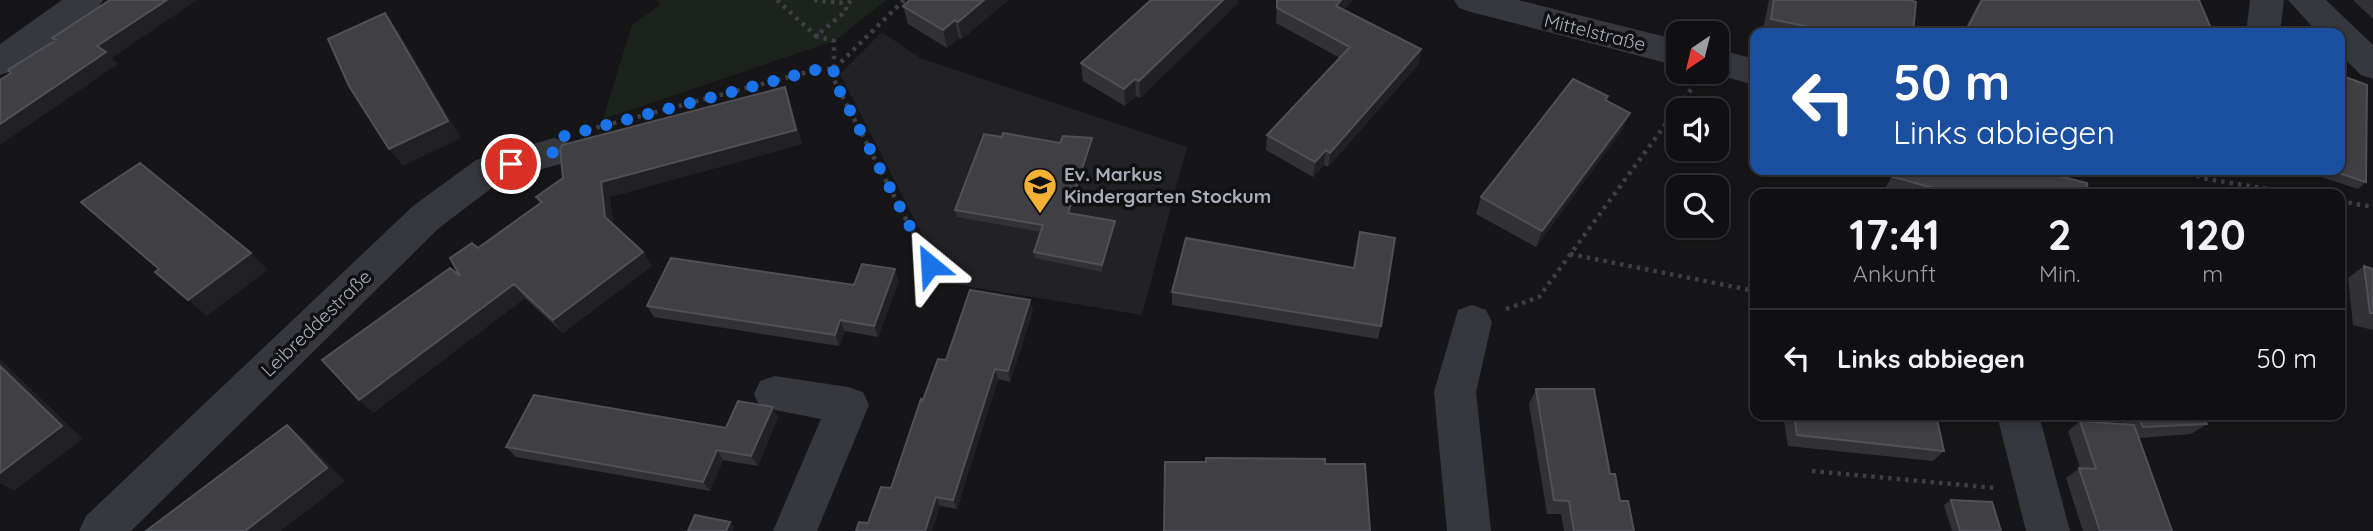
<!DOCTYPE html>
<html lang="de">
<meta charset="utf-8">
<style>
:root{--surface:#101012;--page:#1e1e20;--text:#f1f3f6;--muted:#9c9d9f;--line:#303032}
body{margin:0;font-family:Quicksand,sans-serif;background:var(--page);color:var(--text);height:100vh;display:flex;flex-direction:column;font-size:26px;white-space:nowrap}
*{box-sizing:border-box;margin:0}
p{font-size:23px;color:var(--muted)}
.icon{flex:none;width:38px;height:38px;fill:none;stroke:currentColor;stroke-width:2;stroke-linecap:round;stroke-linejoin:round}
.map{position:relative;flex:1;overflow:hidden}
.details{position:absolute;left:1750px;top:189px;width:595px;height:231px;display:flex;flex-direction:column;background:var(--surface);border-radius:14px;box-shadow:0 4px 10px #0003,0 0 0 2px var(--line)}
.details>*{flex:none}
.hud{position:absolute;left:1750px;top:28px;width:595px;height:147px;border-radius:14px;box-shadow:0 4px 10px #0003,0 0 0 2px var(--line);background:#1a4fa0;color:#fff;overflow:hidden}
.needle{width:46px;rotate:215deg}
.fabs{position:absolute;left:1666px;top:21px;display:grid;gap:14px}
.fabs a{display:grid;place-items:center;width:63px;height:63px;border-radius:14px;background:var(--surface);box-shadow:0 4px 10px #0003,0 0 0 2px var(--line);font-size:35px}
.pin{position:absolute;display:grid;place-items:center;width:60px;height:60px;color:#fff;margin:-30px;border:4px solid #fff;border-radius:50%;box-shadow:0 2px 7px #0007}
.me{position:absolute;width:77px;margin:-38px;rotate:333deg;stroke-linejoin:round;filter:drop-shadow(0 0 5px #0008)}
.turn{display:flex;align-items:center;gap:24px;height:147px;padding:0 28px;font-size:32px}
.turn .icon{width:91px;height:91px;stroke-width:2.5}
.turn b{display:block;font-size:49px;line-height:60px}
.eta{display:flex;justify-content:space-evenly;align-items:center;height:119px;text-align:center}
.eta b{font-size:42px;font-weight:700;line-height:49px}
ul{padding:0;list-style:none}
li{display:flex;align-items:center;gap:21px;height:98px;padding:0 28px;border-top:2px solid var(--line)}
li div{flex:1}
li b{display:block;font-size:26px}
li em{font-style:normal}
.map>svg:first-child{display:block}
.built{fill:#222225}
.green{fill:#1c231d}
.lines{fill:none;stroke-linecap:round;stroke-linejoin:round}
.path{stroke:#3d3f44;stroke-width:4.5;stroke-dasharray:3.5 5;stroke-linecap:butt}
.minor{fill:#37383d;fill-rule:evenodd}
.wall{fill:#323236}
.shaded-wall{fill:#212124}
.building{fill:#3f3f44;stroke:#4f5156;stroke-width:2}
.route{stroke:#1a73e8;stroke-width:12;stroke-dasharray:0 21.6}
.labels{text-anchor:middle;stroke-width:7;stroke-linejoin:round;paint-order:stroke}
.street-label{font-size:19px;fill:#a8adb8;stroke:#111113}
.poi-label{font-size:19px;font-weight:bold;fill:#a8adb8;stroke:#111113;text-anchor:start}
</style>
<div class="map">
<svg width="2373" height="531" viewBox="0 0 2373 531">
<rect width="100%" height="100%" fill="#161618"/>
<!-- built -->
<path class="built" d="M882,32l38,26 267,89 -45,168 -195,-32 -107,-209z"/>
<!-- green -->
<path class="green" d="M657,0h230l-53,41 -231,78 29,-94 28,-20z"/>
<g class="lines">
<!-- path -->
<path class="path" d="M777,0l39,36
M814,0l26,3 7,-3
M904,0l-70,69 -1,9 97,188
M580,132l239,-63h15v-28l-18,-5 30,-25v-6l6,-5
M2190,170l11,8 97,16
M2340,201l33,6
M1570,254l185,37
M1506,309l33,-12 156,-213
M1812,471l184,17"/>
<!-- minor -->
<path class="minor" d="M62,0h41l-5,8 -86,63 -12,4v-31z
M1454,0h64l160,40v26l-207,-54 -12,-4z
M2250,0h34l-4,33h-34z
M2288,0h38l47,45v34l-12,-4 -21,-21v-21h-22z
M1717,49l38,10v26l-48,-13h10z
M554,138l13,4 5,10 -5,10 -66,19 -62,47 -308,303h-52l7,-15 327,-310 63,-46z
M1472,305l14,5 6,12 -16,70 15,139h-44l-13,-139 24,-82z
M775,376l73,11 15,5 6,13 -52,126h-44l48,-112 -61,-12 -6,-13 6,-13z
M1997,415h42l31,116h-44z"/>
</g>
<!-- wall -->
<path class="wall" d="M910,0h98l-46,39 -3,-1 -12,10 -39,-24 -5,-18z
M1277,0h76l-9,10 77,39 -3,16 -90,102 -4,-2 -11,12 -47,-27 1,-15 73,-77 -64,-35z
M1769,0h140l4,33h-151z
M1980,0h219l14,33h-250z
M2353,0h20v19z
M1238,3l-98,95 -4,-2 -11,10 -42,-25 -2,-18z
M785,87l5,15 12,42 -192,53 3,27 30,28 9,14 -89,67 -38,-35 -152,115 105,-165 62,-45 -4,-6z
M1608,96l-1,5 23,12 -8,17 -86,117 -60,-33 5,-17z
M1002,137l58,6 32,-5 1,8 -22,68 44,7v7l-13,44 -67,-14 -1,-6 7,-20 -84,-15 -2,-7z
M1867,170h26l-4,5z
M1895,170h140l53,24h-177l-25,-7z
M2300,170h40l26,12 -8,7z
M2364,266l9,3v61l-20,-5 -5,-47z
M899,281l-21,56 -33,-6 -6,15 -185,-29 -7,-11z
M1172,292l209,34 -3,13 -206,-34z
M1033,311l-23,71 -12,-3 -41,130 -17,-3 -8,25h-76l12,-8 23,-35 32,-88 23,-40z
M1536,389l74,85 10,27 14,30h-70l-3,-17h-14l-18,-110z
M1783,415h153l8,36 -11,10 -145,-15z
M2117,415h85l5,9 -16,10 -52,4 33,93h-89l-17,-53 14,-10 -12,-37 12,-10 42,3z
M778,417l-20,49 -35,-6 -13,31 -194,-34 -10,-10 220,-19z
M1951,500l50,31h-49l-8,-26z"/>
<!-- shaded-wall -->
<path class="shaded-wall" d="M167,0h30l-85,58 6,6 -118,81v-21l97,-78z
M984,0h24l-46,39 -4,-17z
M1223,0h15v3l-98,95 -1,-17z
M1341,0h12l-19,21 2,-15z
M385,13l13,18 63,107 -58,28 -14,-17z
M955,20l4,18 -12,10 -4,-18z
M1421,49l-3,16 -90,102 2,-14z
M1135,79l1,17 -11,10 -1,-17z
M785,87l5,15 12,42 -192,53 4,34 -9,-14 -4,-35z
M1630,113l-8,17 -86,117 6,-16z
M1092,138l1,8 -24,74 -1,-7z
M1326,150l-2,15 -11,12 2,-15z
M1115,221v7l-13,44v-7z
M643,252l9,14 -89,67 -10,-13z
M251,253l17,17 -61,46 -19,-16z
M895,269l4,12 -21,56 -4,-11z
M514,284l11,14 -152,115 -14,-13z
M1030,300l3,11 -23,71 -2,-11z
M840,320l5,11 -6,15 -4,-11z
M0,359l83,80 -69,52 -14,-8z
M995,369l3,10 -41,130 -4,-9z
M773,407l5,10 -20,49 -7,-10z
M287,425l18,15 40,41 -64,50h-36z
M717,450l6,10 -13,31 -7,-9z
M936,497l4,9 -8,25h-7z
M730,522l4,5 -1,4h-7z"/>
<!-- building -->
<path class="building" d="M110,0h57l-70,46 9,6 -106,72v-44l11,-7 -3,-3 48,-30 -4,-2z
M910,0h74l-26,22 -3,-2 -12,10 -40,-24z
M1151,0h72l-84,81 -4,-2 -11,10 -43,-26z
M1277,0h64l-5,6 85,43 -91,104 -4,-3 -11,12 -48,-27 83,-88 -73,-39z
M1774,0h135l7,2 -3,31h-74l-68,-14z
M1982,0h217l14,33 -60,-5 2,5h-190z
M385,13l63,108 -59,28 -40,-63 -21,-47z
M2340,75l27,10 -1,97 -36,-12h10z
M1573,79l35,17 -3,4 25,13 -88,118 -61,-34z
M785,87l11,43 -195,52 4,35 38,35 -90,68 -39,-36 -155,116 -37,-40 128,-92 10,8 -10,-18 22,-15 6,5 64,-46 -6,-5 27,-19 -3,-29 2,-4z
M1003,133l57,10 3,-7 29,2 -24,75 47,8 -13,44 -68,-13 9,-27 -88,-15 29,-76 18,3z
M140,163l111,90 -63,47 -33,-28 4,-3 -78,-67z
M1897,170h138l52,13 1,11h-144v-3l-51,-14z
M1360,232l35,6 -14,88 -209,-34 14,-54 168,30z
M671,258l183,27 8,-21 33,5 -21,57 -34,-6 -5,15 -188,-29z
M2364,266l9,3v44h-3z
M970,290l60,10 -22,71 -13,-2 -42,131 -17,-3 -11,34h-69l3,-9 9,1 13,-36 10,1 30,-89 2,1 15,-41 8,1z
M0,366l62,60 -62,47z
M1536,389h58l16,85h5l5,27h8l6,30h-60l-5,-30 -15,-1z
M534,395l192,33 12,-27 35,6 -22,49 -34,-6 -14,32 -197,-35z
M1794,415h142l8,36 -147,-16z
M2137,415h65l5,9 -64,3z
M2080,421l54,4 38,106h-72l-21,-63 17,1z
M287,425l40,43 -82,63h-99z
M1206,458l119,1v5h40l5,67h-206l1,-69h41z
M1951,500l41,2 9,29h-41z
M695,515l35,7 -4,9h-38z"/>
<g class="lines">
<!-- route -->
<path class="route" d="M511,164l43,-12 7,-15 258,-68h15l-1,9 97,187"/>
</g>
<!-- icons -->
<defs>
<g id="school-pin" transform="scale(1.75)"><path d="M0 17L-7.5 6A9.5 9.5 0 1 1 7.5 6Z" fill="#f2b134" stroke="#111113"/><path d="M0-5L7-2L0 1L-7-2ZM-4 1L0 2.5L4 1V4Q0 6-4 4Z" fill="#111"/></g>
</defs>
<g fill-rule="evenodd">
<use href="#school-pin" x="1040" y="185"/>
</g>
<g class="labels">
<!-- street labels -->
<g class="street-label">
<text transform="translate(1595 32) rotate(14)" y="7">Mittelstraße</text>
<text transform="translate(316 323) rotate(-44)" y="7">Leibreddestraße</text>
</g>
<!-- poi labels -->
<g class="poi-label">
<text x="1064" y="181">Ev. Markus<tspan x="1064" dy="22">Kindergarten Stockum</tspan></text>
</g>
</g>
</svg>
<div class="fabs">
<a><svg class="needle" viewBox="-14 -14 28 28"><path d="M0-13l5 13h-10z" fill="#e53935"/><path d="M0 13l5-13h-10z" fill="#9c9d9f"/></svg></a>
<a><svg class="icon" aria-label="sound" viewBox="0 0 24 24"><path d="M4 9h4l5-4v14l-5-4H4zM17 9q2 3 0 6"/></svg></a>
<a><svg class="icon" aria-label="search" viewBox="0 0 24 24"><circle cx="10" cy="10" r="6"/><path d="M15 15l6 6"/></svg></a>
</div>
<div class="pin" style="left:511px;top:164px;background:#d93025"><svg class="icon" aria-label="arrive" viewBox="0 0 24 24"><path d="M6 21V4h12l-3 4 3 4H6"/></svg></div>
<svg class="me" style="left:930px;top:265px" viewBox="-20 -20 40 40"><path d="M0-17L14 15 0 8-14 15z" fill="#1a73e8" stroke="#fff" stroke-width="4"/></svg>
<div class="hud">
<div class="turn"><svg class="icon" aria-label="left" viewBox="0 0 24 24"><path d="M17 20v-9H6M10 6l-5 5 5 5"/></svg><div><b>50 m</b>Links abbiegen</div></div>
</div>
<section class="details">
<div class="eta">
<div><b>17:41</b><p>Ankunft</p></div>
<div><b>2</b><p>Min.</p></div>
<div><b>120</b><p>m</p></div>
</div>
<ul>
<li><svg class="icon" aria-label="left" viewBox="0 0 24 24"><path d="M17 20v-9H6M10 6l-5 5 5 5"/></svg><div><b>Links abbiegen</b></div><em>50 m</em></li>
</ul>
</section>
</div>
